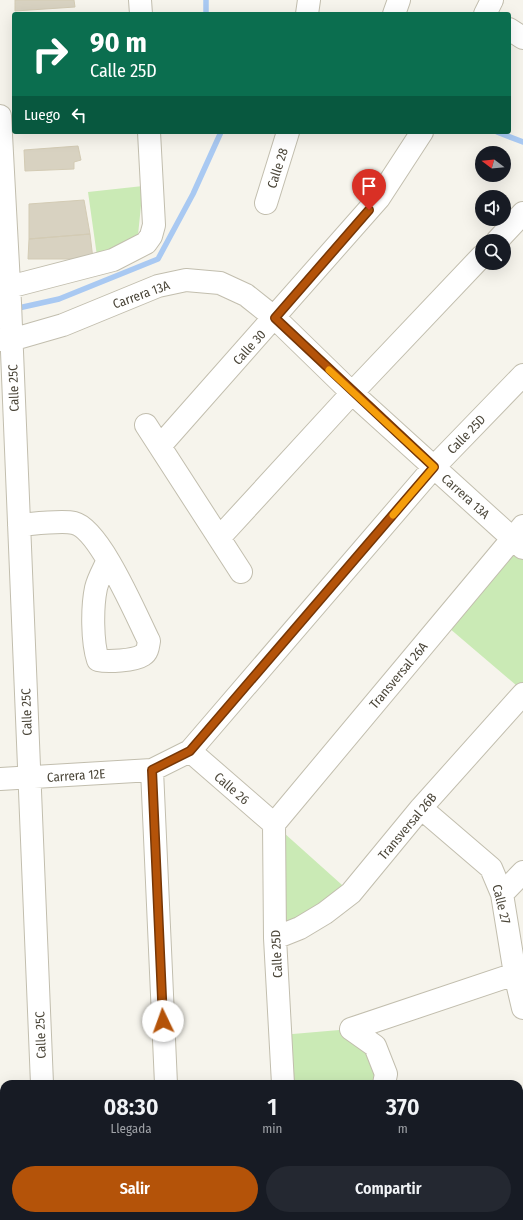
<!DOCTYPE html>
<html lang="es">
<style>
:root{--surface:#171b24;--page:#242831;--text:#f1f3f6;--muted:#9ea1a6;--accent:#b45309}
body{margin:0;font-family:"Fira Sans Condensed",sans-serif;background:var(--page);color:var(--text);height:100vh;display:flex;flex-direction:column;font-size:15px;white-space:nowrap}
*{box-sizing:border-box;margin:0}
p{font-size:13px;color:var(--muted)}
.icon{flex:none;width:22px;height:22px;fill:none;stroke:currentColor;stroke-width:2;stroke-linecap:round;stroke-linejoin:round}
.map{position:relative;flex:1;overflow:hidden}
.details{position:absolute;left:0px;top:1080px;width:523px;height:140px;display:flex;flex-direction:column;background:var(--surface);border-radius:12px 12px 0 0;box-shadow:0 4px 16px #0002}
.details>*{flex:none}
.banner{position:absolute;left:12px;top:12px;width:499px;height:122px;border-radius:4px;box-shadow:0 4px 16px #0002;background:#0b6e4f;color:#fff;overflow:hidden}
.needle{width:26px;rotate:286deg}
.tools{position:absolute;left:475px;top:146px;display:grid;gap:8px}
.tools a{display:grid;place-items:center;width:36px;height:36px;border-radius:50%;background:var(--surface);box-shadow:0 4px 16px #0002;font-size:20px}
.pin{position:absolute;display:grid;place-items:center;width:34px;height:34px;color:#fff;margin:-41px -17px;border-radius:50% 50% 50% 0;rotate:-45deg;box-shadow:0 0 4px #0007}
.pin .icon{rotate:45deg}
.me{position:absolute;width:44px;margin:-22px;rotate:357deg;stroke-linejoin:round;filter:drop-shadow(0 0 3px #0008)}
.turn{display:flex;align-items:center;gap:14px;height:84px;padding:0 12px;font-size:18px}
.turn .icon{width:52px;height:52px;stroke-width:2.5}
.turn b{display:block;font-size:28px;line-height:34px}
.then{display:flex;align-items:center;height:38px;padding:0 12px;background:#0003;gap:8px;font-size:15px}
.eta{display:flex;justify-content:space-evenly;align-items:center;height:68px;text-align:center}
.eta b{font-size:24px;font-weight:600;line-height:28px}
.primary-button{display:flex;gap:8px;margin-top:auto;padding:8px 12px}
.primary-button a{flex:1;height:46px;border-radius:24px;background:var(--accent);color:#fff;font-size:16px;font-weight:600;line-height:46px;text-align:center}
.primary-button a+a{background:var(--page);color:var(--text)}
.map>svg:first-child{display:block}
.green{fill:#caeab5}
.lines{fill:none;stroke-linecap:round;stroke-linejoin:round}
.stream{stroke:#a9c9f2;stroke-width:5.5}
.building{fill:#d8d2c1;stroke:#d3cbb4}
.street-casing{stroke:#c2beae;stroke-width:24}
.secondary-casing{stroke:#d6cf9b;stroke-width:24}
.street{stroke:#fff;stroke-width:22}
.secondary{stroke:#fffacd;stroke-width:22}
.route-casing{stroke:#753606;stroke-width:10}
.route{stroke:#b45309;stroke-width:7}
.slow{stroke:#f59e0b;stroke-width:7}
.labels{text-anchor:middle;stroke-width:3;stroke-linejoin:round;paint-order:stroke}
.street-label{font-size:13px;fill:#4b4639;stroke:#fff}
</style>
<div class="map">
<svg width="523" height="1220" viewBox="0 0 523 1220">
<rect width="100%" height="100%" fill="#f6f4ec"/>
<!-- green -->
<path class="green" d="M143,186l-5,49 -41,21 -9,-64z
M512,538l11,10v143l-81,-69z
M274,824l77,69 -76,45z
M351,1029l24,17 9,38h-101l-2,-49z"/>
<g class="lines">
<!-- stream -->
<path class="stream" d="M206,14v-14
M497,132l26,10
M14,309l45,-10 99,-40 35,-65 28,-62"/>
</g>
<!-- building -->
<path class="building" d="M15,0h59l1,7 -60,4z
M78,146l3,14 -7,2v7l-49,2 -1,-21z
M84,200l6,34 -61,5v-35z
M90,234l3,25h-65l1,-20z"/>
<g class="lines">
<!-- street casing -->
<g class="street-casing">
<path id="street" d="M140,0l1,14
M307,14l2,-14
M394,14l5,-14
M485,14l7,-14
M509,29l14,9
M0,116l10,187 32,781
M266,203l22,-71
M497,241l26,-28
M0,287h9l104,-27 33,-17 5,-7 3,-11 -5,-93
M0,340h11l52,-15 95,-39 28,-6 34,3 26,12 29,23 77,75 171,155
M146,425l95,147
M160,446l219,-248 43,-66
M19,525c14,-1 43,-5 55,-2 26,6 62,92 75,118 -1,5 -1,11 -6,14 -9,6 -36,7 -45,5 -6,-18 -6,-53 -2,-72 2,-9 8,-19 12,-28
M219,538l133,-145 130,-137
M190,751l84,73
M152,770l14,314
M0,779l152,-9 38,-19 244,-284 89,-92
M421,808l70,60 11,26 13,80 8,34
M274,824l249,-298
M274,824l1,114 8,146
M502,894l21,-22
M275,938l25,-10 25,-15 26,-20 70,-85 102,-114
M351,1029l164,-55
M351,1029l24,17 11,28 -2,10
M0,1185l4,-1
M48,1216v4
M383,1216l1,4"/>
</g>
<!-- secondary casing -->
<g class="secondary-casing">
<path id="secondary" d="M519,1206l4,2
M444,1220l12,-4"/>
</g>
<!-- street -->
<use href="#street" class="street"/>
<!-- secondary -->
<use href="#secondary" class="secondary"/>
</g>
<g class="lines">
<!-- route casing -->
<g class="route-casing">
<path id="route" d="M163,1021l-11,-251 38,-19 244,-284 -159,-149 94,-108"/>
</g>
<!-- route -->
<use href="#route" class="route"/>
<!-- slow -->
<path class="slow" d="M329,370l105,97 -41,48"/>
</g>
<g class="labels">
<!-- street labels -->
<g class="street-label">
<text transform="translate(277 168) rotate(-72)" y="5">Calle 28</text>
<text transform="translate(141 294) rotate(-20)" y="5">Carrera 13A</text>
<text transform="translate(249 347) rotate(-48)" y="5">Calle 30</text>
<text transform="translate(13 388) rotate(-92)" y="5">Calle 25C</text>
<text transform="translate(466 434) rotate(-46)" y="5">Calle 25D</text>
<text transform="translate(466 496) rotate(42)" y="5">Carrera 13A</text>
<text transform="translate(398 675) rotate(-50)" y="5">Transversal 26A</text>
<text transform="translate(26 712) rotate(-92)" y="5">Calle 25C</text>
<text transform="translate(76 775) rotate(-4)" y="5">Carrera 12E</text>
<text transform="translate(232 788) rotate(41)" y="5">Calle 26</text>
<text transform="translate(407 826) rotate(-50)" y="5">Transversal 26B</text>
<text transform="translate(502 904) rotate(76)" y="5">Calle 27</text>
<text transform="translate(276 954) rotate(-93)" y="5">Calle 25D</text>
<text transform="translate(40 1035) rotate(-92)" y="5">Calle 25C</text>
</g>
</g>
</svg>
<div class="tools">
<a><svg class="needle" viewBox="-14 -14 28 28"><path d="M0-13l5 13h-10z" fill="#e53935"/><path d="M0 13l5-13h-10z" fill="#9ea1a6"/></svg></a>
<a><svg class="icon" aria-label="sound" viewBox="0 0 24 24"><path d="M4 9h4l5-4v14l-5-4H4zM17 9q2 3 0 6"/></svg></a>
<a><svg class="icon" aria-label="search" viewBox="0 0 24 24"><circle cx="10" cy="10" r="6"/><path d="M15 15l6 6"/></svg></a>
</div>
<div class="pin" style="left:369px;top:210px;background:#d93025"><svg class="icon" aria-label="arrive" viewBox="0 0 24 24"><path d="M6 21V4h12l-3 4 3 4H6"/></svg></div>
<svg class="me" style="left:163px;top:1021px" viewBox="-20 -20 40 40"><circle r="19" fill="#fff"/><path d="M0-13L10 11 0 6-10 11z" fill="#b45309"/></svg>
<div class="banner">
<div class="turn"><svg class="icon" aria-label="right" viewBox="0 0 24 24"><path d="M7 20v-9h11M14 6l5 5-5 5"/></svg><div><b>90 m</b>Calle 25D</div></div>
<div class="then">Luego<svg class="icon" aria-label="left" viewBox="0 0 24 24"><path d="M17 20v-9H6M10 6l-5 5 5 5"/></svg></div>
</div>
<section class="details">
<div class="eta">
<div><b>08:30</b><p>Llegada</p></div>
<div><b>1</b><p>min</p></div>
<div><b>370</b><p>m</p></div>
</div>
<div class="primary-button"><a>Salir</a><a>Compartir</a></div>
</section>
</div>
